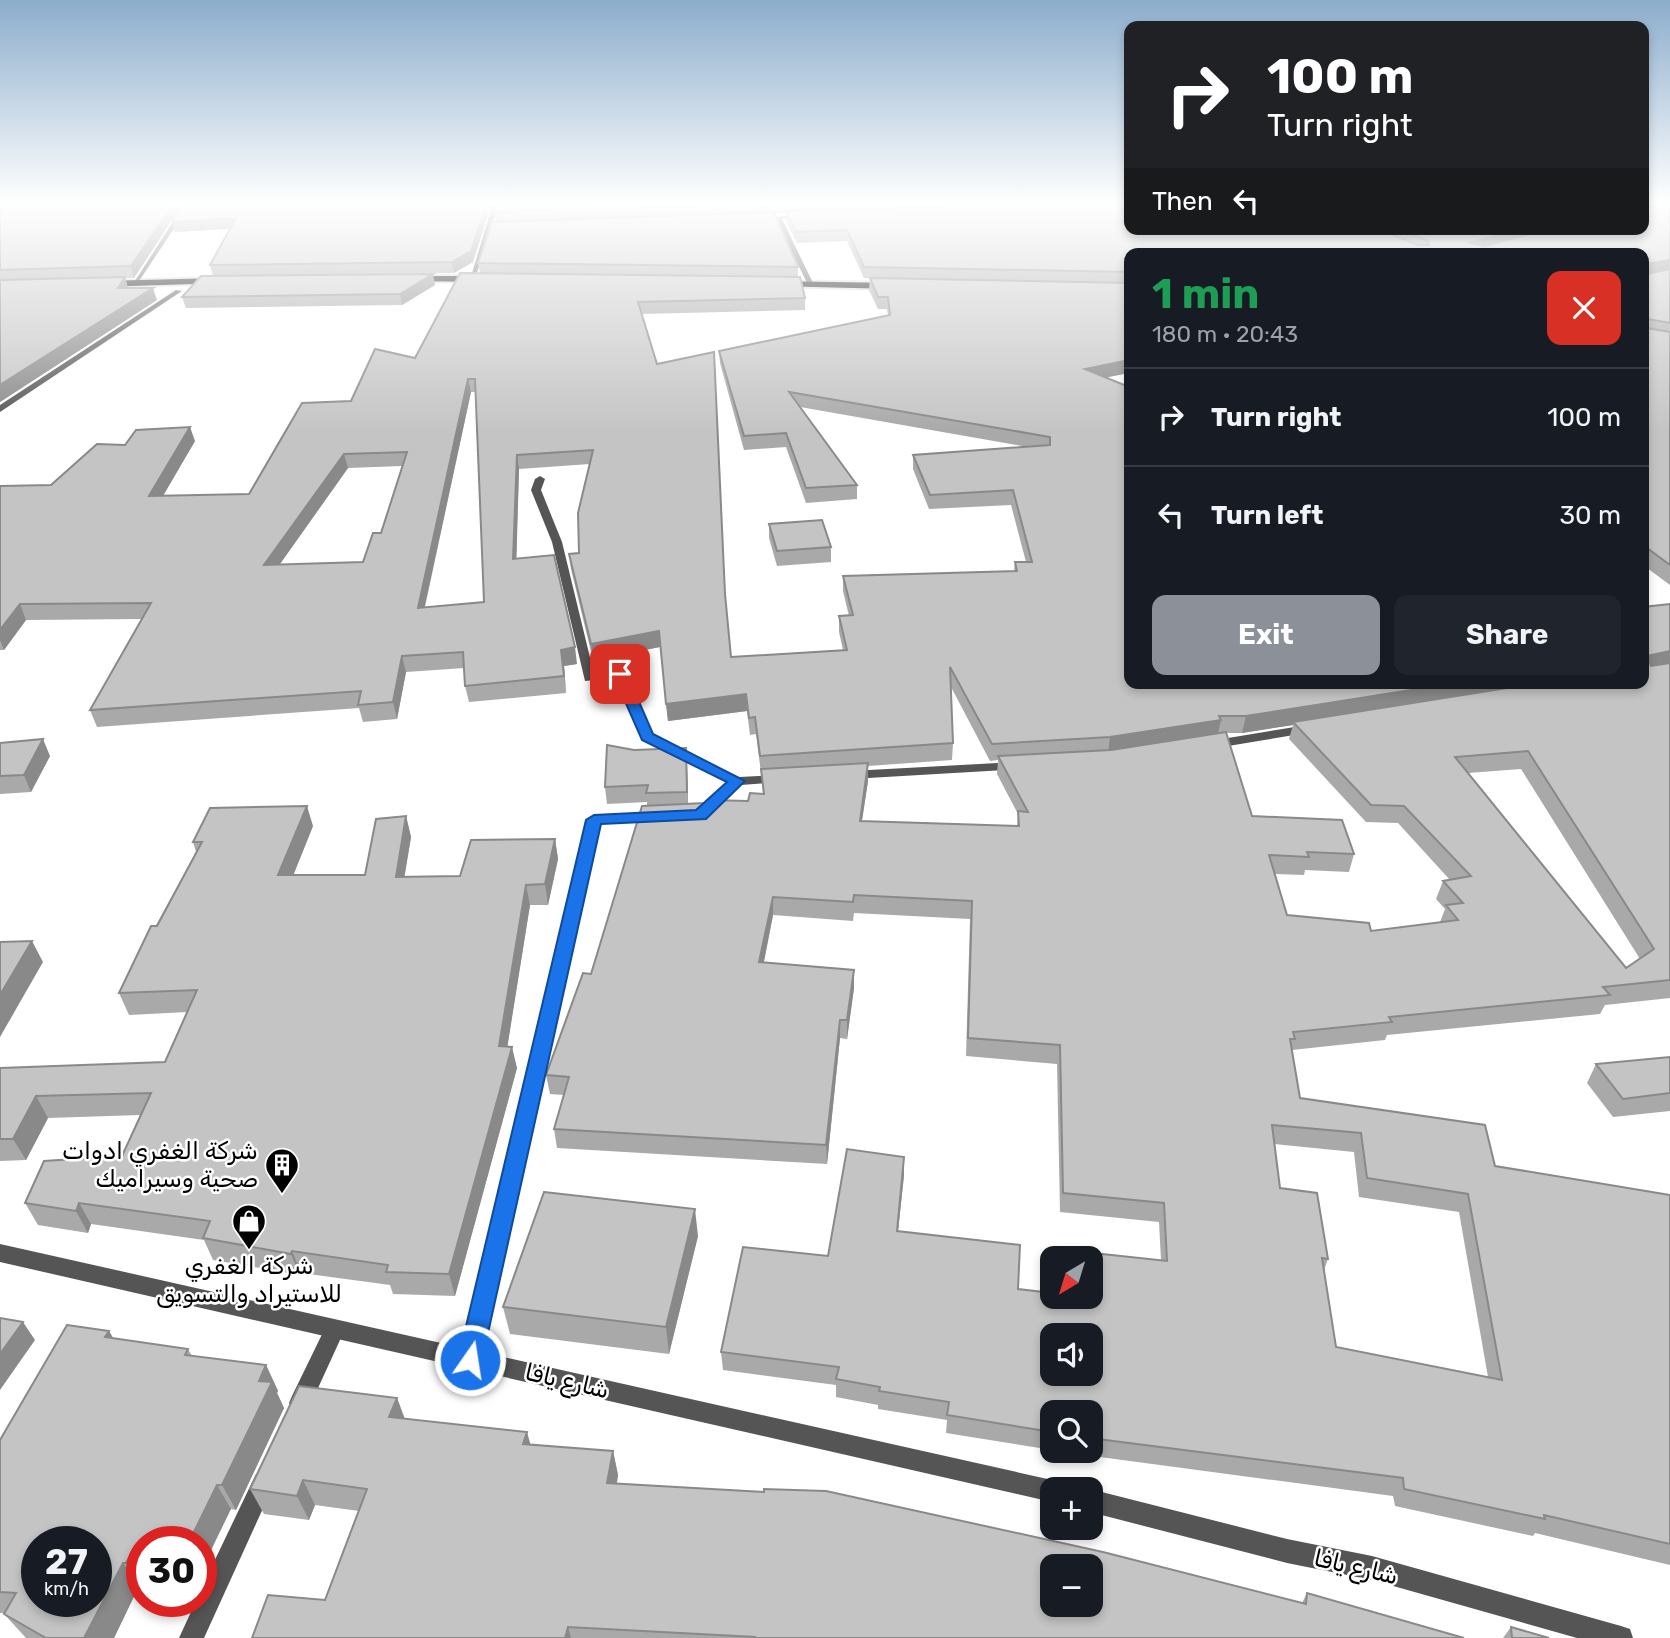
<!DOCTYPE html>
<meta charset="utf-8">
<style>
:root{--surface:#171b24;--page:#20242c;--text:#f1f3f6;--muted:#9ea1a6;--line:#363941;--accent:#8c9099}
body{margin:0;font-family:Rubik,"Noto Sans Arabic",sans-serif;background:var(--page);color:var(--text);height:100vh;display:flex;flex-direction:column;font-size:26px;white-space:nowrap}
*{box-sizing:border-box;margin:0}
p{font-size:23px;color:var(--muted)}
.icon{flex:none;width:38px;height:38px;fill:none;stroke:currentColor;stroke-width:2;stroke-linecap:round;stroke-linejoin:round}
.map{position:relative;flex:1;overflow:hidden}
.sheet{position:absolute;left:1124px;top:248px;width:525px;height:441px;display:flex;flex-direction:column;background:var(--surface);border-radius:14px;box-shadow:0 4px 10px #0003}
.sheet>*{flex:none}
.banner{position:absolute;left:1124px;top:21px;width:525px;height:214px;border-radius:14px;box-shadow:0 4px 10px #0003;background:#202124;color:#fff;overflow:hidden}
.needle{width:46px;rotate:218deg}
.controls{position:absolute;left:1040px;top:1246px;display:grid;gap:14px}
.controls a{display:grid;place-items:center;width:63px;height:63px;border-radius:14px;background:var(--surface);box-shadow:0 4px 10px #0003;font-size:35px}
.speed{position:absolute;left:21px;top:1526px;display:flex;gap:14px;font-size:35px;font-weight:700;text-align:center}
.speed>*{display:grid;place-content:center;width:91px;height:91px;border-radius:50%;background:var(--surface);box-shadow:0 4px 10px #0003;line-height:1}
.speed small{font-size:18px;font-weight:400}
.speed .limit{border:10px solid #d22;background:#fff;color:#111}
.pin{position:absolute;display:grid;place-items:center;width:60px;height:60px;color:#fff;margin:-30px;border-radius:14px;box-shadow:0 4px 10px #0006}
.me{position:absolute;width:77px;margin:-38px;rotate:13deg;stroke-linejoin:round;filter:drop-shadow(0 0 5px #0008)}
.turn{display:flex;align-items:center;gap:24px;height:147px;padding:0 28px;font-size:32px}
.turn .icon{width:91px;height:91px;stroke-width:2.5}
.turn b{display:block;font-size:49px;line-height:60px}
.then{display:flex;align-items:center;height:66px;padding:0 28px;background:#0003;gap:14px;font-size:26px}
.round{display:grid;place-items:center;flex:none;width:74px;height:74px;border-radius:14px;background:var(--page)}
.overview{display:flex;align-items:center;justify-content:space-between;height:119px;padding:0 28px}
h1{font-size:42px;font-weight:700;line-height:52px;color:#1e9e55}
.button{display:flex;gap:14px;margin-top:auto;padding:14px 28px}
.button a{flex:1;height:80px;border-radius:14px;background:var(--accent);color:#fff;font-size:28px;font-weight:700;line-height:80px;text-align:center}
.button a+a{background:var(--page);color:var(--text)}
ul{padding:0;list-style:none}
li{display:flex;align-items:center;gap:21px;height:98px;padding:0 28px;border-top:2px solid var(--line)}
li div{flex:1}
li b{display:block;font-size:26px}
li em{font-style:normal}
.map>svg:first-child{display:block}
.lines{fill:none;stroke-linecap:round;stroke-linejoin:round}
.trunk-casing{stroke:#dbdbdb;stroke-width:4}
.minor{fill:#555;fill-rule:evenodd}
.tertiary{fill:#555;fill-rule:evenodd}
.trunk{fill:#000;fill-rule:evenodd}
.wall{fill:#a9a9a9;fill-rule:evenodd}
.shaded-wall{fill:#898989}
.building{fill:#c4c4c4;stroke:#898989;stroke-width:2;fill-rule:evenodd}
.route{fill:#1a73e8;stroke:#114b97;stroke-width:2}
.labels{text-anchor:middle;stroke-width:5;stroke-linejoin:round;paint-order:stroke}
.near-poi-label{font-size:24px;fill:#000;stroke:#fff;text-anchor:end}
.near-street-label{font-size:24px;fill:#000;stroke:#fff}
</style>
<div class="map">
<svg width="1670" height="1638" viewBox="0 0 1670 1638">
<rect width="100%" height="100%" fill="#fff"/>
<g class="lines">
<!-- trunk casing -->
<g class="trunk-casing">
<path id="trunk" d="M409,276h71l5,3 -5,3 -74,-1z
M221,278l3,5 -123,4 -5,-3 5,-3z
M776,281l117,2 5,3 -5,3 -120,-3z"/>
</g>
<!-- minor -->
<path class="minor" d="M185,203h6l-54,81h-4z
M493,203h6l-24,76 -5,1z
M808,215l-2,3 -24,1 32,66 -3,2 -3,-2 -32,-66 -20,-1z
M176,290l6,1 -182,121v-7z
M540,476l5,3 -4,11 21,52 32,132 30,-3 28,64 87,42 39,-2 5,1 2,3 -2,3 -42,3 -31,29h-10l-2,-3 2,-3 28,-26 -86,-42 -26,-62 -31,3 -33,-139 -21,-52 4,-11z
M1307,725l6,4 -1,3 -102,17 -7,-4 7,-4z
M1016,762l7,4 -2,3 -170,10 -7,-4 7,-4z
M655,813l7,4 -2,3 -60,3 -119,537 -4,7 -7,3 -7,-3 -4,-7 128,-541 7,-4z
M335,1320l7,2 3,7 -37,81 -8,3 -8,-3 -3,-7 3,-7 36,-74z
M264,1471l8,3 3,8 -71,156h-25l17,-37h5v-12l55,-115z"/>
<!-- tertiary -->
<path class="tertiary" d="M0,1244l1052,236 8,3 3,6h-11v13l-1052,-240z
M1088,1489h2l197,50 85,17 249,70 9,3 3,9h-56l-205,-58 -85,-17 -197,-51v-23z"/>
<!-- trunk -->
<use href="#trunk" class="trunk"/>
</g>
<!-- wall -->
<path class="wall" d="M0,203h183l-49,75h-9l3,10 29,12 -157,102z
M185,203l288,59 -19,11 -241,3 -3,-11 20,-36 -55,3 -3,-10z
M497,203h632v26h514v-26h27v382l-27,-20v-311h-514v119l-24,4 24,307h514l27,-80v394l-65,7 -5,9 -213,21 -2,5 -93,10 8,48 195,68 175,29v370l-135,-32 -2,3 -138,-30 -2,-10 -338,-45h35v-39h-38v38l-106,-17 1,-13 -69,-11v-4l-42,-8v-12l-113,-15 -2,-18 107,-96 76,-81 -6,56 120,58 62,8h10v-39h-8l1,-6 78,8 -2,-38 -99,-10 -3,-148 -91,-8 4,-137 -116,-6 -1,8 -80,-6 -9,47 90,26 -7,51 -7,-1 -13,126 -270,-16 -3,-19 10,-34 -14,-1 -4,-19 45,-101 56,-168v-4l-40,2 -2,-17 82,-22 1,39 60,-3 15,-7 -1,-21h-1l-5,-39 -6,1 -3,-24 -79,10 -8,-74 -67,13 -22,-91 -2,-15 10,-1 11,-89 -71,5 -3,90 61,105 -13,2 2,27 -97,9 -4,-16 -1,-18 -58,4 -9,47 -34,3 -4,-14 -262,19 -7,-17 52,-91 -116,1 -22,30h-4v-164l51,-1 74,-40 70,-4 -32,55 86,-2 102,-93 64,-43 65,-85 -2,-10 18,-41 -2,-10zM774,213h12v8l11,22 50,-2 17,37h6l-1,12 9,19h9l1,6 -169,36 1,12 24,87 42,-3 20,56 51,-4v-14l-57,-78 228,40 -115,8v14l16,40 82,-4 15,57h-11l-1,9 -171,5v15l6,25h-10v16l4,18 -112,7 -6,-60 -83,-283 163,-4v-12l-7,-21v-10zM471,392h5l8,210 -59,5zM402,466l-21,67 -18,29 -84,3 69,-97zM951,687l39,74 8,-1 -1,14 21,40 -1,12 -155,-5 6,-40v-15l84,-6 1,-17zM1293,725l-4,14 77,83 32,1 52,57 -7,1 -7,18 9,10 -5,13 -69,9 -84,-16 -12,-41 29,1 1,-5 44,2 5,-18 -102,-38 -26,-83h16zM1521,769l119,190 -14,9 -158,-195zM1274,1144l80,8 5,45 100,15 29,165 -152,-30 -12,-77 4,-11 -48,-71z
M435,285l-33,20 -216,3 -4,-11z
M769,524l62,23v15l-54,4 -8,-28z
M0,743l50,13 -19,36 -31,2z
M406,816l5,21 -7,40 56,-1 95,-37 3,20 -10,46h-18l-23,142 10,21 -62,228 -62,-2 -3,-9 -89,-12 -1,2 -87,-15 -9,-20 -113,-16 -3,9 -50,-8 -13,-22 97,-47 18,-41 -92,3 -22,42 -26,1v-93l165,-6 22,-50 -58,3 -10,-22 77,-141 -3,-10 120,-16 -20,49h72z
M1670,1057v54l-57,6 -26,-34 9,-19z
M698,1236l-29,118 -159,-20 -7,-27z
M109,1331l4,7 75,11 4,7 74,9 12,26 -1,2 7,15 -48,102 -5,-1 -30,33h-59v44h-3l-25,52h-88l-22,-24 1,-1h-5v-173z
M397,1398l8,21 126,26 82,6 5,24 -1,9 685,119 5,-10 157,45h-1212l73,-38 34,-89 -44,-6 -6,15 -45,-6 -14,-25z
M1511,1627l38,11h-46z"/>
<!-- shaded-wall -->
<path class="shaded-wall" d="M174,203h9l-49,75 -3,-12z
M487,203h5l-19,59 -19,11 -2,-11z
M1645,203h25v1l-27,5z
M236,218l3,10 -64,4 -3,-10z
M1521,229h34l-87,25 1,-11z
M1670,260v10l-27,5 2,-11z
M433,274l2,11 -33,20 -2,-11z
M125,277l3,12 -10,-1z
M153,288l4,12 -157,102v-17z
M1129,360v13l-45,9 1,-13z
M468,379l3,13 -50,231 -3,-15z
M190,427l5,14 -41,70 -5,-15z
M344,454l4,14 -80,113 -4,-16z
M517,455l2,14 -3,106 -3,-16z
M20,604l6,16 -22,30 -4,-10v-10z
M659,631l1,16 -67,13 -2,-16z
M575,647l2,17 -13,2 2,27 -5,-43z
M1670,651v14l-27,6 4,-15z
M402,656l4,16 -9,47 -4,-17z
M1449,684h100l-256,38v3l-51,8 4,-17z
M746,694l1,17 -79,10 -2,-17z
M1221,720l-4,17 -109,17 2,-17z
M43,739l7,17 -19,36 -7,-17z
M686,748l1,17 1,44 -1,-17z
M868,763v18l-9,58 1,-18z
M307,806l6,20 -28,70 -7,-21z
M406,816l5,21 -10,61 -5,-21z
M555,839l3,20 -10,46 -3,-21z
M526,885l4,20 -26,163 -5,-22z
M773,897v18l-13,66 -1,-19z
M32,941l11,21 -43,75v-42z
M854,970v18l-7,51v-19z
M840,1020v18l-13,126 -1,-19z
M512,1047l5,21 -62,228 -6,-22z
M36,1096l12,22 -22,42 -13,-21z
M904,1157v18l-8,75 1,-19z
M79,1203l12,21 -3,9 -12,-22z
M695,1209l3,27 -29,118 -3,-27z
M292,1251l9,22 -1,2 -9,-21z
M23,1322l12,18 -35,50v-36z
M109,1331l15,26 -19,-20z
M266,1365l12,26 -1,2 7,15 -48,102 -14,-25 37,-104z
M397,1398l9,25 -17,-6z
M527,1432l7,25 -11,-13z
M613,1451l5,24 -6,33 -5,-25z
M303,1480l12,25 -6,15 -12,-24z
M217,1485l14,24 -30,62v-29h-12z
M135,1546l7,10v29l-16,-22z
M123,1563l16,23 -25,52h-30z
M568,1627l3,11h-6z"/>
<!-- building -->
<path class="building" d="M0,203h174l-43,63 -131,4z
M185,203h302l-16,48 -19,11 -242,3 26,-47 -64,4z
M497,203h271l-274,9z
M1047,203h82v26h250l38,16h12l-1,-4 -28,-12h121l-52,14 16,3 65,-17h93v-26h2l-1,3 3,2 23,-4v56l-25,4 2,10 23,-5v54l-22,-4 -3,3 2,6 23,4v233l-27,-20v-291h-514v18l-265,-5 -17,-37 -51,2 -10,-21z
M774,212l24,55 -320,-4 14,-41z
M460,273l340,4 5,21 -167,4 19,62 57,-12 11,242 6,63 116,-7 -8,-34 14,-1 -10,-39 174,-5 -2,-9h17l-19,-72 -83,5 -17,-40 137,-10v-8l-261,-45 68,93 -51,3 -20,-55 -42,3 -25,-85 171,-36 -2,-18h-10l-8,-19 259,5v77l-44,9 44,18v297h320l-203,32h-27l2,4 -111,17 -118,7 -42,-77 3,76 -193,13 -5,-39 -6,1 -3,-24 -80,10 -7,-73 -68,13 -22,-90 10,-1 -1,-40 15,-63 -76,5 -4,104 41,-4 21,92 -14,3 3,26 -99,10 -2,-34 -61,4 -9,46 -35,3 3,-14 -271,19 61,-107 -131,1 -20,26v-144l51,-1 46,-41 28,1 11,-15 54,-3 -41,69 100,-2 53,-91 49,-2 24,-52 40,9zM468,379h7l9,223 -66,6zM407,452l-26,81h-8l-10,29 -99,3 80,-111z
M433,274l-33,20 -218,3 19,-21z
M125,277l-7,11h35l-153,97v-105z
M822,520l9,27 -54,4 -8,-27z
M1670,604v47l-23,5 4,10 19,-3v317l-67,7 7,8 -221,22 3,5 -99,10 2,7h-5l10,59 185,27 10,41 175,29v349l-126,-29 1,4 -141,-30 -1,-11 -313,-40v-26h-38v20l-105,-17 2,-13 -70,-11 1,-4 -44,-8 3,-12 -118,-15 22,-105 85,9 19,-107 57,8 -7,74 123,14 -2,44 34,4v4l32,1v-1h6v-39h-6l-1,-6 84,9 -3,-58 -101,-10 -3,-148 -92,-7 4,-137 -118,-6 -1,7 -80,-5 -14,65 95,8 -7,50h-7l-14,125 -272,-16 15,-52 -23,-2 37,-102 8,1 51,-168 63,-3 4,-3 39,1 2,-8 14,1 -3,-25 107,-6 -8,58 159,5 -1,-15 10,1 -30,-56 113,-6 115,-18 26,84 90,4 12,34 -47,-2 2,5 -40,-2 18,60 82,8 2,8 87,-11 -12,-15 17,-2 -20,-22 28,-5 -67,-70 -33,-1 -78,-83 240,-38h110v-77zM1528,751l126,198 -28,19 -171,-211zM1272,1125l89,8 6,45 101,16 34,186 -166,-33 -14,-89 6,1 -11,-66 -37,-5zM1052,1335h38v39h-38z
M43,739l-19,36 -24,1v-33z
M607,745l27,5 52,-2 1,44 -41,1 2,-8 -43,2z
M307,806l-29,69h87l11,-56 30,-3 -10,61 64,-1 11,-36 84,-1 -10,45 -19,1 -27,161 13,1 -63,227 -63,-2 2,-7 -96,-14 -1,3 -88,-16 7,-17 -131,-18 -3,8 -51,-8 19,-42 78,-5 29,-63 -115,3 -23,43h-13v-71l165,-6 32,-72 -78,3 32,-67h6l45,-84h-9l17,-34z
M32,941l-32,54v-53z
M1670,1057v36l-47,6 -27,-35z
M544,1192l151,17 -29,118 -163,-20z
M0,1318l23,4 -23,32z
M67,1325l42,6 -4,6 83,12 -3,6 81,10 -7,16 13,1 -50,103h-5l-28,57h-47v5l-7,-1 -9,17h-3l-39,75h-38l-42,-24 12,-21 -16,-1v-152zM37,1542h59v59h-59z
M299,1386l98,12 -8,19 138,15 -4,12 90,7 -6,32 157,9v-3l62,2 277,61 203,52 1,-11 157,45h-709v-1l-187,-10 -3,11h-313l16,-43 57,5 42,-111 -64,-9 -6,16 -47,-7zM1052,1566h38v39h-38z
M1511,1627l38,11h-37z"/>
<!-- sky -->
<linearGradient id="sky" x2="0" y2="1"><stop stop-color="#8cadcc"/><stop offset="0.47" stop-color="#fff"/><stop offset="1" stop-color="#fff" stop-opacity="0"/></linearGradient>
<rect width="1670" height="432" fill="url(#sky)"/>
<!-- route -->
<path class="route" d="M620,670l7,4 26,60 92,47 -39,38 -105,5 -119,536 -3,7 -9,4 -8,-4 -4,-7 128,-540 8,-5 102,-5 31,-28 -85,-42 -29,-66z"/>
<!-- icons -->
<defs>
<g id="building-pin" transform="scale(1.75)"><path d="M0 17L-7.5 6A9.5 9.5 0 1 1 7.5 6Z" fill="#000" stroke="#fff"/><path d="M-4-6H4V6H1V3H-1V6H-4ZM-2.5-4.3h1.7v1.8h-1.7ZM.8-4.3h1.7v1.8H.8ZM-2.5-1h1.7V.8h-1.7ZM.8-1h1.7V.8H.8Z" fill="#fff"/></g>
<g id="shop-pin" transform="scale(1.75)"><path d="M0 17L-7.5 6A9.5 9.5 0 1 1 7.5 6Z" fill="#000" stroke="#fff"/><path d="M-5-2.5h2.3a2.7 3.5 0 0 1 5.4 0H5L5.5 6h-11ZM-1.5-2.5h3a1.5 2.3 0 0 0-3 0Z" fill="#fff"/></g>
</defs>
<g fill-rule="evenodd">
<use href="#building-pin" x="282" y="1165"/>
<use href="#shop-pin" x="249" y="1221"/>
</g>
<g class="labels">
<!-- near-poi labels -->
<g class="near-poi-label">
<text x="258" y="1159">شركة الغفري ادوات<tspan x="258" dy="28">صحية وسيراميك</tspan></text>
<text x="249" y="1274" text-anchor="middle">شركة الغفري<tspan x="249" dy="28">للاستيراد والتسويق</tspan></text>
</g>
<!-- near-street labels -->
<g class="near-street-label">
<text transform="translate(567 1381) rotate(13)" y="8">شارع يافا</text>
<text transform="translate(1356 1567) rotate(13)" y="8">شارع يافا</text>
</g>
</g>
</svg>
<div class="controls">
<a><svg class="needle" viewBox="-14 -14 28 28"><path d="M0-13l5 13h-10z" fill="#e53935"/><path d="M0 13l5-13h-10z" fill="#9ea1a6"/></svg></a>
<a><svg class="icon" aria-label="sound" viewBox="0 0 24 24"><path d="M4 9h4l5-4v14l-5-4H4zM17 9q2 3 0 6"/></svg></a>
<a><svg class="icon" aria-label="search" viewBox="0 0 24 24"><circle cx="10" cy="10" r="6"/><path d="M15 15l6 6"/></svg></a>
<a>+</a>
<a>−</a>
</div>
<div class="speed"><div>27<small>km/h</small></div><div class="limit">30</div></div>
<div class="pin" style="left:620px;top:674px;background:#d93025"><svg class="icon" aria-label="arrive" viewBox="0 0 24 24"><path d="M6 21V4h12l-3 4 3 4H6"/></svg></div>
<svg class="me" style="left:470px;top:1360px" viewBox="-20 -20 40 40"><circle r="17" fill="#1a73e8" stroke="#fff" stroke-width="3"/><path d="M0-11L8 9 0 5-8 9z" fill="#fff"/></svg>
<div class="banner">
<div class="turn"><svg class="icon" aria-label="right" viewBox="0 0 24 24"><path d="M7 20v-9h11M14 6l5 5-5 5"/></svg><div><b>100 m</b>Turn right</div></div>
<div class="then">Then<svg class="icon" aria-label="left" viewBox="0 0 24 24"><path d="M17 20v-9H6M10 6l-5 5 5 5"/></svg></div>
</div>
<section class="sheet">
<div class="overview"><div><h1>1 min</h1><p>180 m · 20:43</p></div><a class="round" style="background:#d93025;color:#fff"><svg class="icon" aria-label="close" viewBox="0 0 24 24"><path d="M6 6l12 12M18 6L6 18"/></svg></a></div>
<ul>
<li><svg class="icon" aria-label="right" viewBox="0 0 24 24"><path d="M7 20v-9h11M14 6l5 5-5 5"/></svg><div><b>Turn right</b></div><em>100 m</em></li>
<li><svg class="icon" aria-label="left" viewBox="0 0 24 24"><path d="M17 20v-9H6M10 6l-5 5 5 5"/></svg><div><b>Turn left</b></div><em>30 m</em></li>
</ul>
<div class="button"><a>Exit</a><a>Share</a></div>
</section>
</div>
